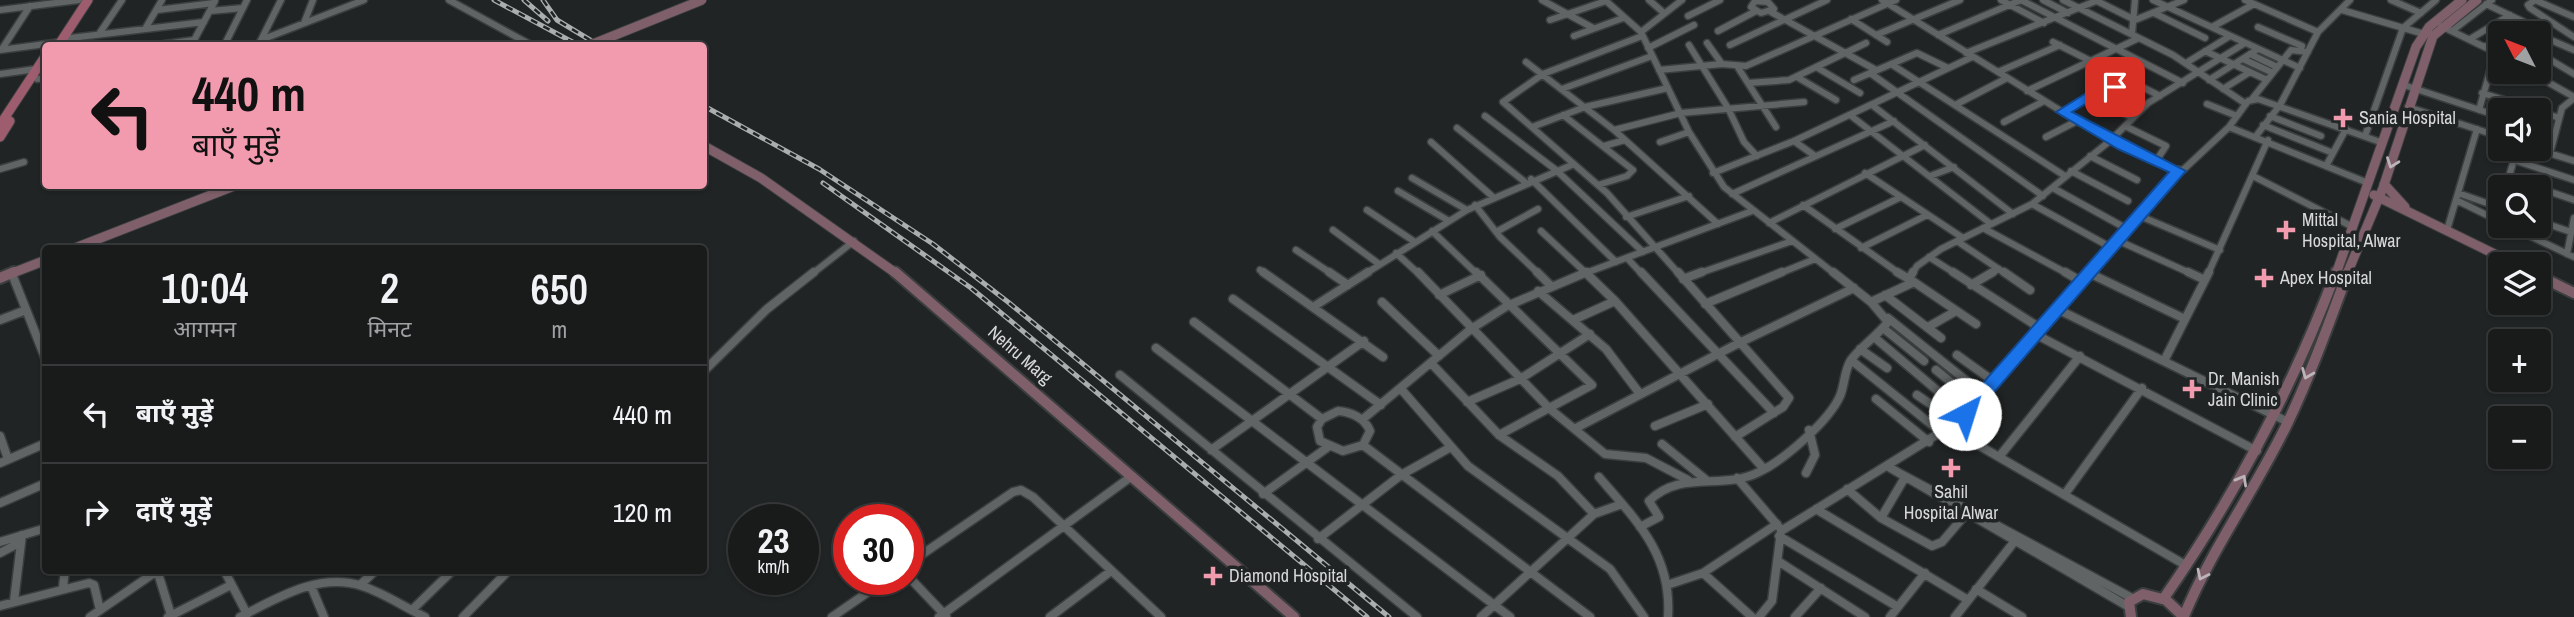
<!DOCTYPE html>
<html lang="hi">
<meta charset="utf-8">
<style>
:root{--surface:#191b1b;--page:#262828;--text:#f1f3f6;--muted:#9fa1a3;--line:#37393a}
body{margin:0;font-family:"Archivo Narrow","Noto Sans Devanagari",sans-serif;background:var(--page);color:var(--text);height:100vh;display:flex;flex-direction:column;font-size:26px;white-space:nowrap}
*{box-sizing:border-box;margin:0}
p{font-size:23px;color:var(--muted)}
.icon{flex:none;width:38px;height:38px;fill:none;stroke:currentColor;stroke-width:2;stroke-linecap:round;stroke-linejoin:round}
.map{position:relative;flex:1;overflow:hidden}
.side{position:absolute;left:42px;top:245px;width:665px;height:329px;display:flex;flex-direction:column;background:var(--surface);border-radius:7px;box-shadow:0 2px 5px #0004,0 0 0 2px var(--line)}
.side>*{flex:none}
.banner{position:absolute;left:42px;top:42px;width:665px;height:147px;border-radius:7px;box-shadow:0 2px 5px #0004,0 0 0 2px var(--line);background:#f29aae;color:#111;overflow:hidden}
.needle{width:46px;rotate:312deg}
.buttons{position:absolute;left:2488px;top:21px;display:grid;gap:14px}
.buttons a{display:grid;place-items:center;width:63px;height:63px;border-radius:7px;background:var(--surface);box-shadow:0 2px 5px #0004,0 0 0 2px var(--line);font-size:35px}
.speed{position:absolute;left:728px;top:504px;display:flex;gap:14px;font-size:35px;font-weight:700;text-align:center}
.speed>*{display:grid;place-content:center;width:91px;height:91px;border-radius:50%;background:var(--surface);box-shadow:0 2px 5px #0004,0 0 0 2px var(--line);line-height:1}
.speed small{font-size:18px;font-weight:400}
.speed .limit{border:10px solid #d22;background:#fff;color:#111}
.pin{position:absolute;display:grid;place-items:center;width:60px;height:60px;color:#fff;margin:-30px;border-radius:14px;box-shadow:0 4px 10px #0006}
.me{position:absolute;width:77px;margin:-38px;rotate:40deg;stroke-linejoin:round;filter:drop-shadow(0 0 5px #0008)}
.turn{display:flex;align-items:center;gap:24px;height:147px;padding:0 35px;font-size:32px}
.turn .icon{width:91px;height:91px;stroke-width:2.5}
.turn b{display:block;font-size:49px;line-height:60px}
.eta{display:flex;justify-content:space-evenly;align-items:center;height:119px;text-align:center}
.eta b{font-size:42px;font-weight:600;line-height:49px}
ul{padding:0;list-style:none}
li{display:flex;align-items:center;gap:21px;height:98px;padding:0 35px;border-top:2px solid var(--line)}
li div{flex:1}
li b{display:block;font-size:26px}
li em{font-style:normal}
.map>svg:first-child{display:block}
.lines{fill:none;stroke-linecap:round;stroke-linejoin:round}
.street-far1-casing{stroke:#3b3e3f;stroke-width:9}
.street-casing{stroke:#3b3e3f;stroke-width:11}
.secondary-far1-casing{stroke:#3b3e3f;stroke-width:11}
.secondary-casing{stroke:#3b3e3f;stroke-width:14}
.primary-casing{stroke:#3b3e3f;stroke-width:11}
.street-far1{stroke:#606465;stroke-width:6}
.street{stroke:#606465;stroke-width:8}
.secondary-far1{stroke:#7f606a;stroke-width:9}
.secondary{stroke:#7f606a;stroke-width:10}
.primary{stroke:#9e5d6f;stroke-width:9}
.rail-casing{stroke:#abaeae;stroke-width:5}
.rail{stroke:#212424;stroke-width:2.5;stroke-dasharray:7;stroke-linecap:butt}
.secondary-bridge-casing{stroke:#3b3e3f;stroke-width:11;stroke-linecap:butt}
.secondary-bridge{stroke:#7f606a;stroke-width:9}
.oneway{stroke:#bcb4b8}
.route{fill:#1a73e8;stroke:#114b97;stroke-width:2}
.poi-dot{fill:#f29aae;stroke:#212424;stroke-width:2.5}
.labels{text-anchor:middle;stroke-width:7;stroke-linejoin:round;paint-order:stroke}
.poi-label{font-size:18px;fill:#d6d8d9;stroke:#212424;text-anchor:start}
.street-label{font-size:18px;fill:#d6d8d9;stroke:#212424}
</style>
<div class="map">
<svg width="2574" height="617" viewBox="0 0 2574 617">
<rect width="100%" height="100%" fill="#212424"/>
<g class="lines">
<!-- street-far1 casing -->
<g class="street-far1-casing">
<path id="street-far1" d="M449,0l84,46
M1542,0l51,28
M1605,0l36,32
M1649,0l15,13
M1682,0l-41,32 48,100 35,55 111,87
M1882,0l195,121 94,48 12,1 46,-43 139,56
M2001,0l43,23
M2021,0l162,83
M2043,0l25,13
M2063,0l110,55 73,49
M2095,0l40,20 49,-20
M2153,0l147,68
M2245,0l73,32
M2391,0l30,13
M2535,0l-7,5 2,3 44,29
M2535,0l39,17
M1755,1l13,1 6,7 -13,4 -10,-6z
M2486,4l38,18 -17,11
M0,10l79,-10
M157,10l57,-7
M2342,10l82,24
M210,11l33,-3
M1771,12l105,58
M2154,13l51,25
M1688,16l32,-16
M1851,19l36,23
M1550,20l56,-19
M304,23l9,-23
M2441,26l60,29
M2521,26l15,7
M2212,27l42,-23
M2258,27l44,19
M145,29l17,-29
M1718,31l38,-20
M2452,31l40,-31
M99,34l23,-34
M2132,34l3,-34
M1876,35l84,-35
M1938,35l83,-35
M2539,35l35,15
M1574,36l49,-18
M1642,36l-99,38 -40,28 104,91 72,81
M62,39l142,-17
M2470,39l40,-24
M261,40l20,-40
M2053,42l107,54
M1707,43l15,21
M1689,45l39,63 16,34 13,14
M1730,45l97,-45
M150,46l44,-6
M191,46l24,-45
M224,46l23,-46
M258,46l3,-6 103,-40
M2486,46l15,-3
M1648,48l46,-23
M2,49l28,-43
M0,50l61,-8
M2205,51l62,29
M1966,53l130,-52
M2539,53l35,21
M2250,54l25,12
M2243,59l28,13
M1526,62l88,68 104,94
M2186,63l44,-27
M1891,64l174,112
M1737,66l39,61
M1816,67l44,26
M1659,70l63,-6 24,2 150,-66
M1998,72l62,-27
M2530,72l44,25
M1870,73l173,123
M0,74l36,-5
M1797,77l39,23
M37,79l9,-1
M1854,80l63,-27 31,15
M2209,80l49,-31
M1748,83l41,-3 77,-37
M2404,85l97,32
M1562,89l90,-33
M2223,89l27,-17
M2027,91l112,-53
M2482,93l54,17
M2252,99l39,-49 17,2
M2104,103l29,15
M1957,104l50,-26
M2207,104l30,12
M1872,105l141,109
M2408,107l93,30
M2479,110l13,-46
M2539,111l20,7
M2063,112l43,-25 18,3
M1563,115l70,55 -6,6 -29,9
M1850,115l141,109
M1485,116l71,54 87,82
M2270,116l51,20
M2004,122l40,-21
M2263,125l70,28
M2125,126l41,20 -10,15
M1532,127l53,-20 83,-19
M2229,127l19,-26 10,-2 125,44
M1457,128l68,54
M2539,129l16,5
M1614,130l67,-17 123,-11
M2256,136l24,-31 38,-73 32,-32
M2365,136l38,-108 33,-28
M2046,137l31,-16
M1794,141l21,15
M1431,142l62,55
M1660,142l29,-10
M1604,146l21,-6
M2536,149l38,12
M2550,153l12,-45 12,-10
M2090,156l47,24
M2514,160l60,20
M2326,166l20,-37
M0,169l24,-7
M2071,171l57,30
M1713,173l81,-32 178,-84
M1865,173l98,65
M1930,176l24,-9
M2253,176l100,51
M1412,178l55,32
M2509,178l27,9
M1531,179l85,83
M2506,187l11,-38
M2053,188l76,42
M2539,188l35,12
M1398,191l51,30
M2458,193l43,15
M1732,194l162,-73
M2456,200l45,22
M2032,204l80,44
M1475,205l25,32 39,37
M1803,205l97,69
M1367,210l48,32
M2140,216l80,34
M1626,217l63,-21
M2539,221l32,11
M1769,223l156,-78
M2509,226l65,31
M1983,228l85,46
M1835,229l66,-32
M1333,230l46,34
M2447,230l30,-101
M1432,231l45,43
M1541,231l46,43
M1496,232l42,-23
M1957,241l49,33
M2119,241l73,33
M1861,248l66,-33
M1296,250l36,24
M1396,253l23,21
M2567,254l7,-36
M1929,257l27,17
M1627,258l15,16
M1260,270l6,4
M2089,273l3,1
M812,274l42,-33
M1365,274l102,-64 107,-46
M1583,274l169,-63
M1697,274l95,-33
M1778,274l37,-15
M1912,274l5,-8 24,-17 91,-45 79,-64 37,-37 97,-60
M1990,274l9,-5
M2087,274l91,-103
M2208,274l60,-134"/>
</g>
<!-- street casing -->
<g class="street-casing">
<path id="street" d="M1263,272l120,85
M1329,272l19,13
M1418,272l132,137 55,45 41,4 42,22
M1476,272l116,113 -93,50
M1537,272l14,14
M1585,272l30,29 149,168
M1641,272l133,141
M1678,272l111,126 -6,9 -48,30
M1897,272l17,10
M1953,272l87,56
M2004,272l26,18
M2065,272l17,10
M2188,272l17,8
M2089,273l96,46
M12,274l34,86
M1683,279l19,-7
M1909,279l4,-7
M1971,285l22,-13
M1538,291l68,58 34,45
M1439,295l42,-20
M1885,295l56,43
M1233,299l148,106
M1382,302l57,54
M1871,302l43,-20 62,42
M1705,304l77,-32
M1313,307l55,-35
M2057,309l231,113
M1888,318l95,76
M0,320l26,-10
M1573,320l42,-19
M1194,322l128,97
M1928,327l28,-16
M1883,328l41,33
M2035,334l222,117
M1874,337l91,77
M1156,348l354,269
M1860,349l27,19
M1957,355l36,26
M1851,360l91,73
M2164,361l45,-89
M1431,363l68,72 59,41 36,38
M1936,370l39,32
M704,371l63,-62 47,-37
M1120,375l297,242
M1401,389l67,77 142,103 34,48
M1917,395l40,27
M1876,399l53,43
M1467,402l53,-23 70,-45
M1338,411c13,1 27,7 32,20l-7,14 -20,6 -23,-10 -3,-14 5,-8z
M1363,419l108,-90 36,-23 80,-34
M1655,426l53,-22
M1576,428l163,-85 115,-55
M1949,428l238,138
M0,436l8,23
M1662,444l43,35
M1363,445l227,172
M1211,450l153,-109
M1999,457l81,-101
M0,463l46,-20
M1887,466l242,141
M1806,473l9,-18 -6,-25
M1901,474l231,124
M1599,477c38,44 73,78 69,140
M1737,478l42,49
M1847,489l34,29 51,28 10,-4 24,-28
M1263,494l65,-47
M2065,494l77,-106
M0,503l46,-20
M1816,509l152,91
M1881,518l23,-39
M1640,527l19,-10 -10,-16c32,-32 73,-10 110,-29 25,-12 70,-51 81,-76 5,-12 4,-25 11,-36 10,-14 26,-24 37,-38l-17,-20 -38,-30
M1779,536l119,71
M1318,539l83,-64 50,-28
M0,542l46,-14
M0,553l21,-11
M1778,561l87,56
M908,564l105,-72 8,-2 12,7 128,120
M157,570l14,45
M224,570l23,44
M1703,573l49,44
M908,576l38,40
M1670,584l33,-11 74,-49
M360,585l16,-15
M311,586l13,31
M63,587l2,-17
M1976,589l46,28
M14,601l8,-66
M0,606l89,-23 5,2 6,25
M412,610l41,-40
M90,617l67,-46
M168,617l63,-32
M240,617c37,-19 79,-45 122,-31 22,7 42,21 63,31
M463,617l46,-47
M832,617l55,-38
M939,617l193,-141
M1050,617l61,-46
M1481,617l113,-103 28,-10
M1759,617l13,-16 9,-70 176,-109 132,-150
M1795,617l26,-29
M1890,617l35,-44
M1955,617l59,-75"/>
</g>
<!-- secondary-far1 casing -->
<g class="secondary-far1-casing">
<path id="secondary-far1" d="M704,146l57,32 136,96
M2384,184l21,23
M2374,195l141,69
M75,248l159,-62
M10,274l36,-14
M2336,274l80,-227 13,-20 33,-27
M2347,274l36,-86 50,-152 44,-36"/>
</g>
<!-- secondary casing -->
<g class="secondary-casing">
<path id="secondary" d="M895,272l399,345
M2539,276l35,17
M0,278l14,-6
M2164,598c71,-102 128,-209 172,-326
M2184,616c28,-68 72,-127 104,-194 23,-48 41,-99 60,-150
M2131,617l-2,-15 14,-8 23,6 18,17"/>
</g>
<!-- primary casing -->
<g class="primary-casing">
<path id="primary" d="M58,46l30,-46
M0,125l46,-70
M0,137l10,-16"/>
</g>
<!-- street-far1 -->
<use href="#street-far1" class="street-far1"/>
<!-- street -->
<use href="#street" class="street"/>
<!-- secondary-far1 -->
<use href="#secondary-far1" class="secondary-far1"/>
<!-- secondary -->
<use href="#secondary" class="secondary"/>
<!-- primary -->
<use href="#primary" class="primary"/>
<!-- rail casing -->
<g class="rail-casing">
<path id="rail" d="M494,0l86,46
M524,0l24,21
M543,0l14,20 43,26
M704,106l115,63 114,75 75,58 381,315
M823,183l148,105 396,329"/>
</g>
<!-- rail -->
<use href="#rail" class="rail"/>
<!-- secondary-bridge casing -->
<g class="secondary-bridge-casing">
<path id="secondary-bridge" d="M588,46l114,-46"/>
</g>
<!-- secondary-bridge -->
<use href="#secondary-bridge" class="secondary-bridge"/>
</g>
<!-- one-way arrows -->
<defs><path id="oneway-chevron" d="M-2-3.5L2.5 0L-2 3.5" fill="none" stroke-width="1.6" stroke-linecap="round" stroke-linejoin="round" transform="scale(1.75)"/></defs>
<g class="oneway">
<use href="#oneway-chevron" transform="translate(2392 163) rotate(110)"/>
<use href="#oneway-chevron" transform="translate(2307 374) rotate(112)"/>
<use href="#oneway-chevron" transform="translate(2242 480) rotate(-61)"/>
<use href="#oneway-chevron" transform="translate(2202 575) rotate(116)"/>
</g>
<!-- route -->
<path class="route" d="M2101,84l14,-1 7,4 -14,4 -36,21 114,59 -215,248h-12l-2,-5 2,-4 210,-238 -51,-23 -62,-37z"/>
<!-- markers -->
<g class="poi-dot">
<path d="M2339.5 107.5h7v7h7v7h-7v7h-7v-7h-7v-7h7z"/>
<path d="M2282.5 219.5h7v7h7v7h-7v7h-7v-7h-7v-7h7z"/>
<path d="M2260.5 267.5h7v7h7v7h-7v7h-7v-7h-7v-7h7z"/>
<path d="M2188.5 378.5h7v7h7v7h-7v7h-7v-7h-7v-7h7z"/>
<path d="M1947.5 457.5h7v7h7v7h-7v7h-7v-7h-7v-7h7z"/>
<path d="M1209.5 565.5h7v7h7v7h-7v7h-7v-7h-7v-7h7z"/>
</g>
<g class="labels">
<!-- poi labels -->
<g class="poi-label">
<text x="2359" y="124">Sania Hospital</text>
<text x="2302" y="226">Mittal<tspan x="2302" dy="21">Hospital, Alwar</tspan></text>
<text x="2280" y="284">Apex Hospital</text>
<text x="2208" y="385">Dr. Manish<tspan x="2208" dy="21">Jain Clinic</tspan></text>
<text x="1951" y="498" text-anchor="middle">Sahil<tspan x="1951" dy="21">Hospital Alwar</tspan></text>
<text x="1229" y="582">Diamond Hospital</text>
</g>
<!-- street labels -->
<g class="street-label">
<text transform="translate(1020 355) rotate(41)" y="6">Nehru Marg</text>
</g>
</g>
</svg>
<div class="buttons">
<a><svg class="needle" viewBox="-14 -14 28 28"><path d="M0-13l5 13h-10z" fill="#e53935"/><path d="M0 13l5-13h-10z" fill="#9fa1a3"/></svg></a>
<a><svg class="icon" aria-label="sound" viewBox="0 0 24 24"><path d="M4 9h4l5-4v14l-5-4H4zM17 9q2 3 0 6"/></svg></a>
<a><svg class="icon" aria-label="search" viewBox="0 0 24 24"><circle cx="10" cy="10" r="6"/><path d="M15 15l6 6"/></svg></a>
<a><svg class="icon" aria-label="layers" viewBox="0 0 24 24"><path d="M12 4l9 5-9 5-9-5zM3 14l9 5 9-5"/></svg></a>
<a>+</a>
<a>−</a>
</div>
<div class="speed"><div>23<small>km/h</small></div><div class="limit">30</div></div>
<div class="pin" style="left:2115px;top:87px;background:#d93025"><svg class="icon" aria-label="arrive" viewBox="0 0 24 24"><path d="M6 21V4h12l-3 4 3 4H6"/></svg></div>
<svg class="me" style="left:1965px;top:414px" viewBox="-20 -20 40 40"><circle r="19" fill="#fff"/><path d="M0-13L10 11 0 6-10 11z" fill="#1a73e8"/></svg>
<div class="banner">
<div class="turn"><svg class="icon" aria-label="left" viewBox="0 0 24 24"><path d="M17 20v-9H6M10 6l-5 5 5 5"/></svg><div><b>440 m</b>बाएँ मुड़ें</div></div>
</div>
<section class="side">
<div class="eta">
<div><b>10:04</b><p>आगमन</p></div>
<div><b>2</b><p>मिनट</p></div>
<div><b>650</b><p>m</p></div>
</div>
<ul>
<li><svg class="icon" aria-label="left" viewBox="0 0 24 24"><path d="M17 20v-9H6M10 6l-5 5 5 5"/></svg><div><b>बाएँ मुड़ें</b></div><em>440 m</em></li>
<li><svg class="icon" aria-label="right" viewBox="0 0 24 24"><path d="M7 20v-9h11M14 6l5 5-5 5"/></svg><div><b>दाएँ मुड़ें</b></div><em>120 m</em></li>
</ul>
</section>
</div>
